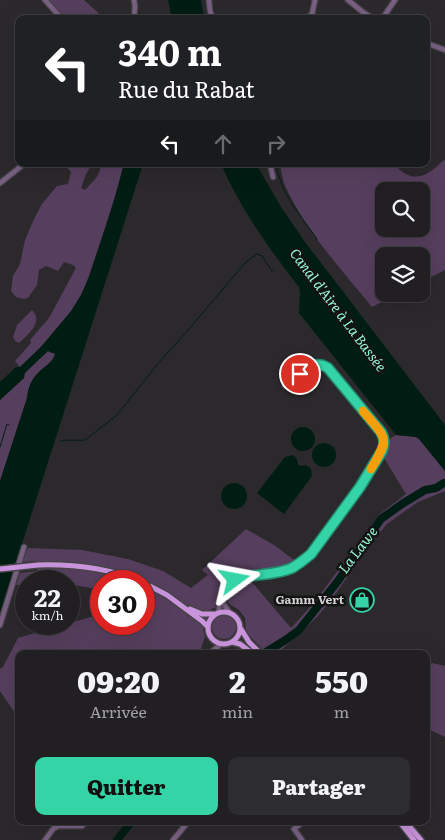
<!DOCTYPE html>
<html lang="fr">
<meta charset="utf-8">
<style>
:root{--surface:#211f22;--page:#2d2c2f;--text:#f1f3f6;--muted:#a2a2a5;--line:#3e3d40;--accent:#35d4a7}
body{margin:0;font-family:Literata,serif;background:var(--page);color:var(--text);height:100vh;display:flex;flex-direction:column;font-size:19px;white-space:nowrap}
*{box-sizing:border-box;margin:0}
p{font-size:16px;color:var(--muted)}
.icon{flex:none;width:28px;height:28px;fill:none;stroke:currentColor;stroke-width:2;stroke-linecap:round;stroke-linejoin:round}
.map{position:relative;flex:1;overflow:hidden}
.details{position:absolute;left:15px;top:650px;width:415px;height:175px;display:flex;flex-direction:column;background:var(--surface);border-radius:10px;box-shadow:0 5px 20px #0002,0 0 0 1px var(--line)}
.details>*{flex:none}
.hud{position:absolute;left:15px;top:15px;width:415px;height:152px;border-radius:10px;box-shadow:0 5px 20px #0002,0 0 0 1px var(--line);background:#202124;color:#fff;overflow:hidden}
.fabs{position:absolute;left:375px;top:182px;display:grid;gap:10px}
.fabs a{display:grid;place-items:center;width:55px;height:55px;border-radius:10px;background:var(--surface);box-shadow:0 5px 20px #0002,0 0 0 1px var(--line);font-size:25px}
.speed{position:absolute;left:15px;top:570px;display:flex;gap:10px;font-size:25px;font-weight:700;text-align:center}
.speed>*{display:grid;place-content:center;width:65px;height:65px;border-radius:50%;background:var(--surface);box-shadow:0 5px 20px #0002,0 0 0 1px var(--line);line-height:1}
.speed small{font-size:12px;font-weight:400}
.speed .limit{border:8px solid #d22;background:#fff;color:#111}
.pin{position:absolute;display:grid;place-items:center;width:42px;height:42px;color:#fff;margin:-21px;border:2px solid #fff;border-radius:50%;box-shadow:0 1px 5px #0007}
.me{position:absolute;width:55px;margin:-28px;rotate:77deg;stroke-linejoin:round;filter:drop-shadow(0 0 4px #0008)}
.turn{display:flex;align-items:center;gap:18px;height:105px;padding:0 20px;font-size:22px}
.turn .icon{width:65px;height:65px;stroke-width:2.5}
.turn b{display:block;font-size:35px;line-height:42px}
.lanes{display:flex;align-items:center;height:48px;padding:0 20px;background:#0003;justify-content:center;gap:25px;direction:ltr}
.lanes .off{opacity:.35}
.eta{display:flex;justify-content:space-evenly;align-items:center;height:85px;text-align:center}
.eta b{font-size:30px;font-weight:800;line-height:35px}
.action{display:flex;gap:10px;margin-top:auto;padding:10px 20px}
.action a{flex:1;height:58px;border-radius:10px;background:var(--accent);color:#111;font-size:20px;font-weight:800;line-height:58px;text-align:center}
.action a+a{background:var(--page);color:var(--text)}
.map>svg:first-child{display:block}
.green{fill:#563f5e;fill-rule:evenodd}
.water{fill:#001d13}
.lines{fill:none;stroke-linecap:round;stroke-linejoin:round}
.stream{stroke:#001d13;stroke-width:1}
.river{stroke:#001d13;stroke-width:8}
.minor-casing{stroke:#474448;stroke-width:7}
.major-casing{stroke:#474448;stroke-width:8}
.minor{stroke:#796083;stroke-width:4.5}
.major{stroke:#c994dc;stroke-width:5}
.major-bridge-casing{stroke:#474448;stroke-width:8;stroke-linecap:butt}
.major-bridge{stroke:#c994dc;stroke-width:5}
.route-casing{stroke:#228a6d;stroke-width:12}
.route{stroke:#35d4a7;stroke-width:9}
.slow{stroke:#f59e0b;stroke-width:9}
.labels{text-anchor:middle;stroke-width:5;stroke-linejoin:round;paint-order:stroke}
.poi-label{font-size:12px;font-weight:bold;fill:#d3d1d4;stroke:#141314;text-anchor:end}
.water-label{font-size:14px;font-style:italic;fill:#94f5d2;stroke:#141314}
</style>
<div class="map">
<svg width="445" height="840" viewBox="0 0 445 840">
<rect width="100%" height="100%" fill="#2c292d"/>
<!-- green -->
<path class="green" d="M48,0h36l21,19h-39z
M444,160l1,1v109l-24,12v-26h-37v38h14l-26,13c-31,-38 -69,-79 -88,-124 -2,-6 -3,-13 -4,-19h114c19,21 32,13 50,-4zM384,191h37v38h-37z
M64,164h28l-6,10 -5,14 4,2c7,-8 17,-15 15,-26h24c-8,29 -17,59 -27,88 -5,14 -9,29 -16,43 -12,25 -41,53 -61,72l-5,-6 16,-18 -1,-3 19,-22 27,-50 -3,-3 -9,-3 -6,9 -12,-5 -7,4 -2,15 -9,13 -5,1 -7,-2 -5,-6 2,-15 7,-12 5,-24 9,-21 8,-15 15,-18 11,-2 3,-12z
M32,310c12,12 -4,24 -13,33l-4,-2 -2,-4 4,-12z
M48,351l3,2 2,-1 2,2c-3,9 -10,11 -16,18 -7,7 -11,16 -12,26l-27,83v-81l24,-22v-5z
M396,435l20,2 3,2 26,32v20l-27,11 -31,22 -14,17 -42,59 -14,17 -21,20 -20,17h-7l-6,-4 -17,-18 -1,-14 -6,-8 -11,-7v-5l-10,-1 -1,10 -6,2 -8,19 2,9 -6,17h-180v65l-19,-28v-22l3,-2 15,-29 83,-24v10h43v-23l3,-2 -3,-1v-17h-43v9l-32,-6v-3h-43v4h-10l4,-12 17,-2v-10l-15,1 6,-14 54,2 46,9 35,12 28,17 17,-13 -6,-5 44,-41 28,16 20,15 12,-6 18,-22 32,-48 24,-38zM384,458l22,36 -26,20 -67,90 -22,24 -40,-47 5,-3 15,-1 17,-4 14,-7 11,-8 33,-43 21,-30z
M212 627a12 12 0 1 1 24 0a12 12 0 1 1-24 0Z
M432,663l13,3v71l-19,-9v-60z"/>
<!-- water -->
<path class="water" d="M168,0h33l3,19h-32z
M124,164h19l-143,449v-132l27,-83c1,-10 4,-19 12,-26 6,-6 14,-9 16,-18l-7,-3 -23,22 -1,5 -24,22v-18l16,-15h4l20,-19 31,-37 10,-16 8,-18 25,-76z
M221,164h35l25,43 24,35 140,183v46l-26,-32 -3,-2 -20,-2 -97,-122 1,-20 -1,-6c-30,-38 -59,-79 -78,-123z
M291 439a12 12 0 1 1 24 0a12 12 0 1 1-24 0Z
M312 455a12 12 0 1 1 24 0a12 12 0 1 1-24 0Z
M293,455l4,4 1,5 2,2 6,-1 5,4 1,7 -28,38 -27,-21 28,-36z
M221 496a13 13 0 1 1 26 0a13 13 0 1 1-26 0Z"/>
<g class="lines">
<!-- stream -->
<path class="stream" d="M275,164l8,24 11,19 23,32 -1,1
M61,441c8,-2 15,0 24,-1l32,-25 43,-54 23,-25 62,-73 12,-9 5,2 10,15 1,-1
M0,447l7,-23 2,1"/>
<!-- river -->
<path class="river" d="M263,654l24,-15 12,-9 39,-49 43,-62 21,-15 23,-14 11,-2 8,-5
M117,840l12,-15 2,-4"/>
<!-- minor casing -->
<g class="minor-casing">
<path id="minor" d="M45,0l17,19
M134,0l1,6 -1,13
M209,0l1,11 3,8
M348,0l16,13 10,6
M269,19h37l6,-5 3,-14
M382,19l13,-19
M426,43l19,7
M270,164l3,13
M0,183l24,-19
M221,600l8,12
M218,613c2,-7 2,-17 6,-23 12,-19 45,-14 65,-21 8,-3 16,-9 22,-15l49,-67 22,-36c3,-8 3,-12 -1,-19l-53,-64 -6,-4h-6l-31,22
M0,625l24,-78
M209,654l12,-10
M45,840l8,-11 5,-3h24l5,-5
M173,840l16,-19
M302,840l-8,-11 10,-8"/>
</g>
<!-- major casing -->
<g class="major-casing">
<path id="major" d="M38,565c35,-1 69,3 102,16
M144,583l23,12 35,26 5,5
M190,609l12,5h12
M208 628a16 16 0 1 1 32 0a16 16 0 1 1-32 0Z
M241,629l8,13 12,12
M232,642l8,2 13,10
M399,821l15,19
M405,821l16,19"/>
</g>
<!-- minor -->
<use href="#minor" class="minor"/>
<!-- major -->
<use href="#major" class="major"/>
<!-- major-bridge casing -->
<g class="major-bridge-casing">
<path id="major-bridge" d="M0,569l38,-4"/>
</g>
<!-- major-bridge -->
<use href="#major-bridge" class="major-bridge"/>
</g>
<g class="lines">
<!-- route casing -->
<g class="route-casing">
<path id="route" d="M235,580c18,-7 39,-4 57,-12 7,-4 13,-9 19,-14l49,-67 22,-36c3,-7 3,-12 -1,-19l-53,-64c-12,-8 -18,0 -28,6"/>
</g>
<!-- route -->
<use href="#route" class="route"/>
<!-- slow -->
<path class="slow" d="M363,411c23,28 28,25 8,58"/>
</g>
<!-- icons -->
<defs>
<g id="shop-ring" transform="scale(1.25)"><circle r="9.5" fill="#141314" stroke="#35d4a7" stroke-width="1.5"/><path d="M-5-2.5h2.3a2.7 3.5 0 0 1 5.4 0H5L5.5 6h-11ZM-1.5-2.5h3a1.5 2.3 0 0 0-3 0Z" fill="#35d4a7"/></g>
</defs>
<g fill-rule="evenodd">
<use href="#shop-ring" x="362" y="600"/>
</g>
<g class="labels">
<!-- poi labels -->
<g class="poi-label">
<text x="344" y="604">Gamm Vert</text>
</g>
<!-- water labels -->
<g class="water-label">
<text transform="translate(338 310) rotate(53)" y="5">Canal d'Aire à La Bassée</text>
<text transform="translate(358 550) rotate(-53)" y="5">La Lawe</text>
</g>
</g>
</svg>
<div class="fabs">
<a><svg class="icon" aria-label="search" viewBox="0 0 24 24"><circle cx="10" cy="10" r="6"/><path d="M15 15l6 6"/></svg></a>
<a><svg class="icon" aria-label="layers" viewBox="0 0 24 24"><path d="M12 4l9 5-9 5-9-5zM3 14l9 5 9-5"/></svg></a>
</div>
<div class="speed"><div>22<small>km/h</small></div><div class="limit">30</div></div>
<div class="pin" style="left:300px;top:374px;background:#d93025"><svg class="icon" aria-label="arrive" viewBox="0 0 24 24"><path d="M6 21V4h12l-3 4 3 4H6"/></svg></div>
<svg class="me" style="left:235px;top:580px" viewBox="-20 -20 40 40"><path d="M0-17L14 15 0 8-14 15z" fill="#35d4a7" stroke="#fff" stroke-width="4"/></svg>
<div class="hud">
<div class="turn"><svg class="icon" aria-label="left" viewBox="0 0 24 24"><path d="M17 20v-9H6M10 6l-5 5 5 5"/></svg><div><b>340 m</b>Rue du Rabat</div></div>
<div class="lanes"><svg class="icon" aria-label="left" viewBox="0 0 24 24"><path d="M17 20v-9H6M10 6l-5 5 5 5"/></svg><svg class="icon off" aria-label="ahead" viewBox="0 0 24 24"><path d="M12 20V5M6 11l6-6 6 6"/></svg><svg class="icon off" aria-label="right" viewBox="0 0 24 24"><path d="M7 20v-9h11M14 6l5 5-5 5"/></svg></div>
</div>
<section class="details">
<div class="eta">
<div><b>09:20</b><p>Arrivée</p></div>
<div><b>2</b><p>min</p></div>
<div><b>550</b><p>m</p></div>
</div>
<div class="action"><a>Quitter</a><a>Partager</a></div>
</section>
</div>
